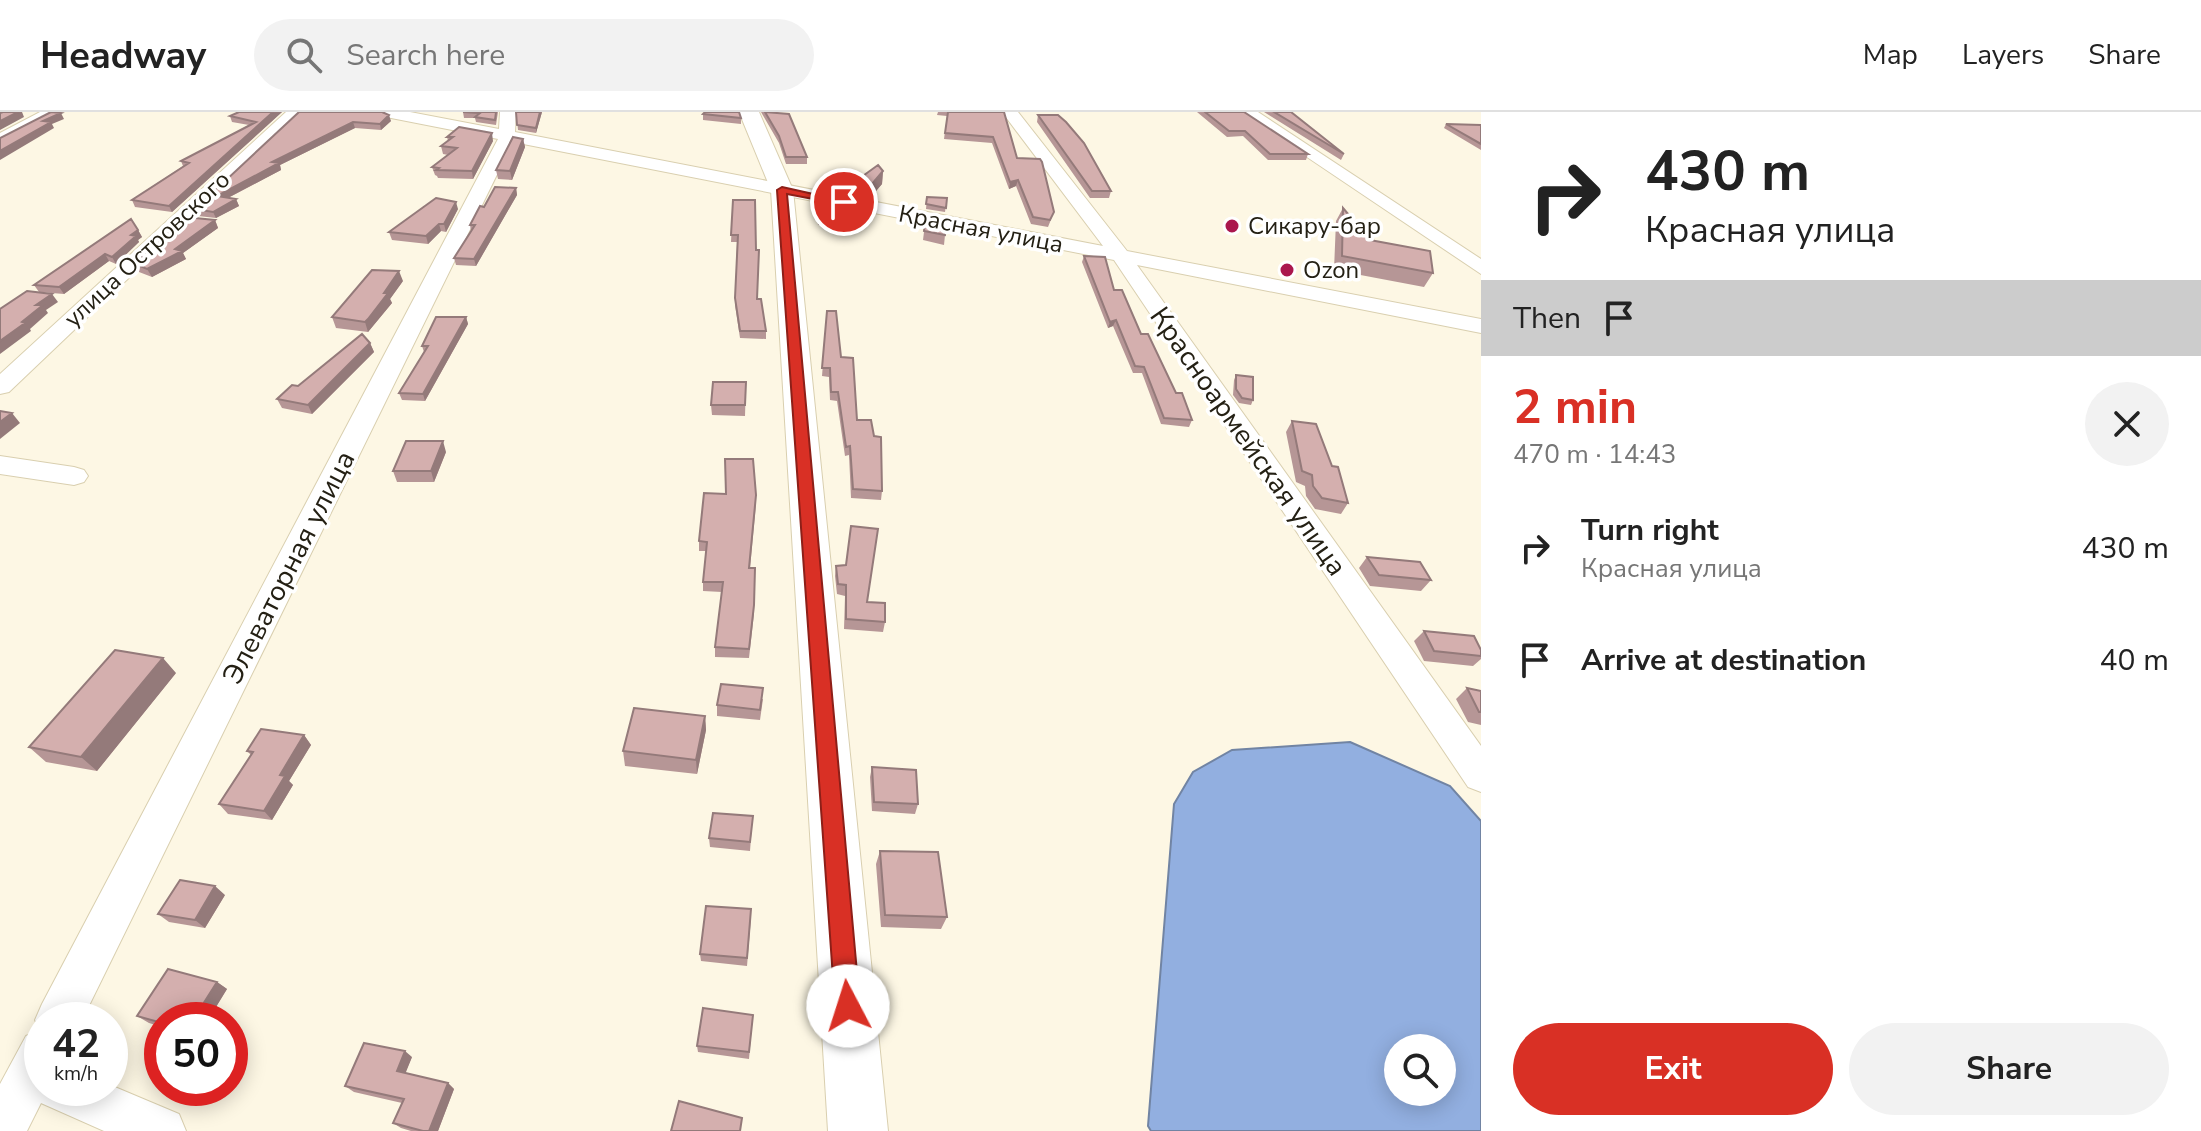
<!DOCTYPE html>
<meta charset="utf-8">
<style>
:root{--surface:#fff;--page:#f2f2f2;--text:#222;--muted:#767676;--line:#e0e0e0;--accent:#d93025}
body{margin:0;font-family:"Nunito Sans",sans-serif;background:var(--page);color:var(--text);height:100vh;display:flex;flex-direction:column;font-size:30px;white-space:nowrap}
*{box-sizing:border-box;margin:0}
p{font-size:26px;color:var(--muted)}
.icon{flex:none;width:44px;height:44px;fill:none;stroke:currentColor;stroke-width:2;stroke-linecap:round;stroke-linejoin:round}
.map{position:relative;flex:1;overflow:hidden}
.sheet{display:flex;flex-direction:column;background:var(--surface);width:720px}
.sheet>*{flex:none}
.guide{background:#fff;color:var(--text);overflow:hidden}
.controls{position:absolute;left:1384px;top:922px;display:grid;gap:16px}
.controls a{display:grid;place-items:center;width:72px;height:72px;border-radius:50%;background:var(--surface);box-shadow:0 4px 20px #0003;font-size:40px}
.speed{position:absolute;left:24px;top:890px;display:flex;gap:16px;font-size:40px;font-weight:700;text-align:center}
.speed>*{display:grid;place-content:center;width:104px;height:104px;border-radius:50%;background:var(--surface);box-shadow:0 4px 20px #0003;line-height:1}
.speed small{font-size:20px;font-weight:400}
.speed .limit{border:12px solid #d22;background:#fff;color:#111}
.pin{position:absolute;display:grid;place-items:center;width:68px;height:68px;color:#fff;margin:-34px;border:4px solid #fff;border-radius:50%;box-shadow:0 2px 8px #0007}
.me{position:absolute;width:88px;margin:-44px;rotate:355deg;stroke-linejoin:round;filter:drop-shadow(0 0 6px #0008)}
.turn{display:flex;align-items:center;gap:28px;height:168px;padding:0 32px;font-size:36px}
.turn .icon{width:104px;height:104px;stroke-width:2.5}
.turn b{display:block;font-size:56px;line-height:68px}
.then{display:flex;align-items:center;height:76px;padding:0 32px;background:#0003;gap:16px;font-size:30px}
.round{display:grid;place-items:center;flex:none;width:84px;height:84px;border-radius:42px;background:var(--page)}
.overview{display:flex;align-items:center;justify-content:space-between;height:136px;padding:0 32px}
h1{font-size:48px;font-weight:700;line-height:60px;color:var(--accent)}
.action{display:flex;gap:16px;margin-top:auto;padding:16px 32px}
.action a{flex:1;height:92px;border-radius:48px;background:var(--accent);color:#fff;font-size:32px;font-weight:700;line-height:92px;text-align:center}
.action a+a{background:var(--page);color:var(--text)}
ul{padding:0;list-style:none}
li{display:flex;align-items:center;gap:24px;height:112px;padding:0 32px}
li div{flex:1}
li b{display:block;font-size:30px}
li em{font-style:normal}
header{display:flex;align-items:center;gap:48px;box-sizing:border-box;height:112px;padding:0 40px;background:var(--surface);border-bottom:2px solid var(--line)}
header strong{font-size:38px}
nav{display:flex;gap:44px;margin-inline-start:auto;font-size:28px}
.search{width:560px;height:72px;background:var(--page);display:flex;align-items:center;gap:20px;box-sizing:border-box;padding:0 28px;border-radius:44px;color:var(--muted);font-size:30px}
main{display:flex;flex:1;min-height:0}
.map>svg:first-child{display:block}
.water{fill:#92afe0;stroke:#7184a3;stroke-width:2;fill-rule:evenodd}
.lines{fill:none;stroke-linecap:round;stroke-linejoin:round}
.minor-casing{stroke:#d9cfaf;stroke-width:2}
.major-casing{stroke:#d9cfaf;stroke-width:2}
.minor{fill:#fff;fill-rule:evenodd}
.major{fill:#fff;fill-rule:evenodd}
.wall{fill:#b69696}
.shaded-wall{fill:#947a7a}
.building{fill:#d4afae;stroke:#947a7a;stroke-width:2}
.route{fill:#d93025;stroke:#8d1f18;stroke-width:2}
.poi-dot{fill:#aa174d;stroke:#fff;stroke-width:3}
.labels{text-anchor:middle;stroke-width:7;stroke-linejoin:round;paint-order:stroke}
.far-poi-label{font-size:24px;fill:#242014;stroke:#fff;text-anchor:start}
.far-street-label{font-size:24px;fill:#242014;stroke:#fff}
.street-label{font-size:28px;fill:#242014;stroke:#fff}
</style>
<header>
<strong>Headway</strong>
<div class="search"><svg class="icon" aria-label="search" viewBox="0 0 24 24"><circle cx="10" cy="10" r="6"/><path d="M15 15l6 6"/></svg>Search here</div>
<nav><a>Map</a><a>Layers</a><a>Share</a></nav>
</header>
<main>
<div class="map">
<svg width="1481" height="1019" viewBox="0 0 1481 1019">
<rect width="100%" height="100%" fill="#fdf7e4"/>
<!-- water -->
<path class="water" d="M1350,630l100,44 31,35v310h-330l-3,-5 26,-322 19,-32 39,-22zM1398,936h44v44h-44z"/>
<g class="lines">
<!-- minor casing -->
<g class="minor-casing">
<path id="minor" d="M40,0h20l-60,32v-11z
M286,0h17l-294,280 -9,2v-20z
M378,0h32l89,17 1,-17h16l-1,20 588,114 -101,-134h16l109,139 354,68v14l-344,-68 344,481v46l-13,-5 -354,-527 -601,-118 -431,878h-40v68l68,-3 69,29 7,17h-82l-63,-28 -14,28h-27v-47l26,-48 14,-6 -5,-10 7,-16 456,-865 -112,-22z
M1240,0h18l223,147v15z
M0,344l74,11 10,3 4,6 -4,6 -10,3 -74,-11z"/>
</g>
<!-- major casing -->
<g class="major-casing">
<path id="major" d="M739,0h20l34,78 95,941h-60l-57,-941z"/>
</g>
<!-- minor -->
<use href="#minor" class="minor"/>
<!-- major -->
<use href="#major" class="major"/>
</g>
<!-- wall -->
<path class="wall" d="M239,0h43l-110,100 -37,-5 -3,-7 51,-34 -2,-5 68,-36 -17,-3 -2,-6z
M299,0l92,9 -10,9 -26,-2 -75,37 1,5 -53,28 8,1 3,7 -23,12 -18,-2 -3,-7z
M463,0h35l-2,13 -20,-3 -1,-4h-11z
M516,0h26l-6,21 -18,-3z
M761,0h8l38,45v7h-21l-7,-21z
M938,0h66l13,46 37,54 -6,15 -17,-3 -15,-38 -7,3 -17,-46 -48,-4 3,-23 -10,-1z
M1197,0h47l64,42 -2,6h-38l-25,-24 -16,1z
M1264,0h27l53,42 -3,6z
M703,2l38,4v6l-38,-4z
M1038,3l73,76 -2,7h-19l-53,-76z
M1446,12l35,1v25l-37,-22z
M447,25l46,4 -20,38 -35,-1 -1,-2 -2,-1 -3,-8 16,-12 -5,-1 -2,-8 7,-5z
M523,27l2,8 -13,33 -14,-1 -2,-9z
M883,59l-1,13 -12,14 -15,-3 1,-14z
M516,76l1,7 -41,71 -20,-1 -2,-7 17,-27 -1,-6 14,-18z
M927,85l20,1 -2,14 -19,-3z
M733,88l33,131v8l-26,-1 -5,-33 2,-63h-6z
M1343,96l27,32 63,33 -9,14 -90,-17 2,-49z
M458,97l-12,23 -5,-1 -13,13 -36,-4 -3,-8z
M858,101l-10,11 -30,1v-10z
M926,104l19,19 -1,10 -21,-5z
M215,108l3,8 -35,25 3,6 -34,18 -13,-5 -4,-8z
M138,118l4,7 -4,3 1,2 -23,22 -7,-3 -45,33 -25,-2 -5,-7z
M1084,144l30,34 27,44 51,86 -3,7 -28,-3 -19,-51h-9l-20,-47 -5,2 -26,-66z
M403,169l-13,18 2,4 -24,29 -32,-4 -4,-11z
M827,199l30,109 25,71 -1,9 -30,-2 -2,-43 -4,1 -8,-55 -7,-1 -1,-23 -7,-1z
M466,205l2,7 -43,77 -23,-1 -3,-7 25,-41 -2,-6z
M370,231l4,9 -62,62 -30,-6 -5,-9z
M1236,263l17,25 -2,5 -12,-2 -6,-8 1,-15z
M746,270l-1,34 -33,-1 -1,-10z
M1292,309l40,45 16,37 -7,11 -26,-5 -9,-13 -1,-10 -9,-4 -10,-50z
M446,340l-12,30h-37l-4,-11z
M756,392l-6,64h5l-1,46 -5,44 -34,-1v-10l7,-55 -19,-1v-9l3,-31h-7v-10z
M1367,445l64,23 -10,11 -51,-5 -11,-18z
M836,454l31,36 18,20 -2,10 -39,-3 1,-33 -8,-2 -2,-18z
M1424,519l57,19v9l-8,7 -49,-5 -10,-20z
M176,561l-79,98 -51,-9 -17,-15z
M1467,576l14,3v34l-13,-3 -12,-23z
M763,587l-3,21 -43,-4v-11z
M705,604l1,14 -9,44 -72,-8 -2,-15z
M304,623l7,10 -22,36 4,4 -21,35 -44,-6 -9,-10 32,-49 -4,-4z
M872,655l46,37 -3,10 -43,-3 -2,-34z
M752,713l-2,26 -40,-4 -1,-9z
M880,739l67,66 -6,12 -60,-2 -5,-63z
M225,783l-20,33 -36,-6 -11,-8z
M751,806l-4,48 -46,-5 -1,-7z
M217,870l10,7 -19,31h-46v7l-13,-4 -12,-7z
M753,903l-4,44 -51,-7 -1,-6z
M412,945l-7,16 43,10 6,6 -16,42h-27l-10,-3 -8,-5 9,-20 -48,-11 -9,-6z"/>
<!-- shaded-wall -->
<path class="shaded-wall" d="M18,0h4l2,5 -24,13v-9z
M273,0h9l-110,100 -3,-6z
M540,0h2l-6,21v-5z
M61,1l3,6 -12,5 2,4 -54,32v-9l43,-30z
M389,3l2,6 -10,9 -1,-6z
M353,10l2,6 -75,37 1,5 -61,32 -3,-6 55,-34z
M492,21l1,8 -20,38 -1,-8z
M523,27l2,8 -13,33 -2,-9z
M883,59l-1,13 -12,14 2,-14z
M1018,68l-2,6 -7,3 1,-7z
M516,76l1,7 -41,71 -2,-7z
M236,87l3,7 -23,12 -3,-6z
M456,90l2,7 -12,23 -2,-8z
M859,91l-1,10 -10,11 1,-9z
M215,108l3,8 -35,25 3,6 -34,18 -5,-8z
M439,112l2,7 -13,13 -2,-8z
M138,118l4,7 -4,3 1,2 -23,22 -4,-7 19,-22z
M105,142l4,7 -45,33 -5,-7z
M399,159l4,10 -13,18 2,4 -24,29 -3,-10z
M52,182l6,8 -12,8 2,3 -18,16 1,2 -31,23v-13l22,-19 14,-17z
M466,205l2,7 -43,77 -2,-7z
M1116,208l-3,6 -5,2 2,-6z
M370,231l4,9 -62,62 -4,-9z
M12,301l8,10 -20,16v-17z
M443,329l3,11 -12,30 -3,-11z
M163,546l13,15 -79,98 -16,-14z
M705,604l1,14 -9,44 -1,-14z
M304,623l7,10 -22,36 4,4 -21,35 -8,-9 16,-36z
M215,774l10,9 -20,33 -10,-8z
M217,870l10,7 -19,31h-15z
M405,939l7,6 -8,20 -7,-6z
M448,971l6,6 -16,42h-9z"/>
<!-- building -->
<path class="building" d="M3,0h15l-18,9v-8z
M51,0l10,1 -18,8 8,1 -51,29v-13z
M239,0h34l-104,94 -37,-6 57,-37 -8,-2 75,-39 -26,-6z
M299,0h83l7,3 -9,9 -27,-2 -81,40 7,1 -62,33 19,3 -23,13 -18,-3z
M463,0h33l-1,8 -20,-3 5,-4z
M516,0h24l-4,16 -19,-3z
M705,0h34l2,6 -38,-4z
M765,0l24,2 18,43h-21l-7,-21z
M948,0h56l13,46 23,1 2,3 12,50 -4,8 -17,-3 -15,-37 -8,2 -17,-45 -48,-4z
M1205,0h39l64,42h-38l-25,-23h-16z
M1274,0h17l53,42z
M1038,3h20l8,7 18,21 27,48h-19z
M1446,12l35,1v19z
M459,15l33,6 -20,38 -36,-1 3,-2 -7,-1 25,-19 -16,-2 12,-9h-6z
M513,25l10,2 -13,32 -14,-1z
M878,53l5,6 -11,13 -16,-3z
M495,75l21,1 -42,71 -20,-1 21,-33h-5l10,-19 4,1z
M927,85l20,1 -1,10 -20,-4z
M436,86l20,4 -12,22h-5l-13,12 -37,-4z
M839,87l20,4 -10,12h-31z
M733,88h22l1,50h3l-2,49h4l5,32h-26l-5,-33 3,-63h-7z
M1343,96l27,32 60,11 3,22 -91,-17z
M926,104l20,4 -1,15 -21,-4z
M185,105l30,3 -40,29 7,2 -35,18 -12,-5z
M131,107l7,11 -7,5 5,1 -24,21 -7,-3 -46,33 -25,-2z
M1084,144l21,1 9,33h8l19,44h7l28,59h6l10,27 -28,-2 -20,-51 -9,-1 -19,-46 -6,2z
M372,158l27,1 -15,22h4l-20,26 -3,3 -33,-5z
M27,179l25,3 -16,11h7l-21,17 3,1 -25,18v-32z
M827,199h9l5,46 12,1 4,62h14l3,16 7,1 1,54 -29,-2 -3,-43 -4,1 -8,-55h-7l-1,-24h-8z
M436,205h30l-43,77 -24,-1 29,-47h-6z
M362,222l8,9 -62,62 -31,-6 15,-14 6,1z
M1236,263l17,2v23l-11,-2 -6,-9z
M713,270h33l-1,23h-34z
M0,299l12,2 -12,9z
M1292,309l24,3 16,42 6,1 10,36 -26,-5 -9,-12 -1,-11 -10,-4z
M406,329h37l-12,30h-38z
M725,347h28l3,36 -7,73h6l-1,37 -5,44 -34,-2 8,-65h-20l4,-40 -8,-1 5,-48 22,1z
M851,414l27,3 -11,73 18,1v19l-39,-3v-34l-8,-1 -2,-18 10,-1z
M1367,445l53,5 11,18 -52,-5z
M1424,519l50,5 7,14v6l-47,-5z
M115,538l48,8 -82,99 -52,-10z
M721,572l42,4 -3,22 -43,-5z
M1467,576l14,3v21h-2z
M634,596l71,8 -9,44 -73,-9z
M261,617l43,6 -24,40 5,1 -21,35 -45,-7 34,-52 -6,-1z
M872,655l44,3 2,34 -44,-2z
M713,701l40,3 -3,26 -41,-4z
M880,739l58,1 9,65 -62,-2z
M180,768l35,6 -20,34 -37,-6z
M706,794l45,3 -4,49 -47,-4z
M168,857l49,13 -24,38h-31v3l-25,-7z
M703,896l50,7 -4,37 -52,-6z
M364,931l41,8 -8,20 51,12 -19,48h-6l-30,-8 11,-24 -59,-13z
M679,989l63,17 -2,13h-69z"/>
<!-- route -->
<path class="route" d="M782,75l67,15 -5,3 -57,-11 73,812 -3,9 -9,3 -9,-3 -4,-9 -58,-816z"/>
<!-- markers -->
<g class="poi-dot">
<circle cx="1232" cy="114" r="8"/>
<circle cx="1287" cy="158" r="8"/>
</g>
<g class="labels">
<!-- far-poi labels -->
<g class="far-poi-label">
<text x="1248" y="122">Сикару-бар</text>
<text x="1303" y="166">Ozon</text>
</g>
<!-- far-street labels -->
<g class="far-street-label">
<text transform="translate(981 117) rotate(11)" y="8">Красная улица</text>
<text transform="translate(147 137) rotate(-43)" y="8">улица Островского</text>
</g>
<!-- street labels -->
<g class="street-label">
<text transform="translate(1249 329) rotate(55)" y="10">Красноармейская улица</text>
<text transform="translate(288 455) rotate(-63)" y="10">Элеваторная улица</text>
</g>
</g>
</svg>
<div class="controls">
<a><svg class="icon" aria-label="search" viewBox="0 0 24 24"><circle cx="10" cy="10" r="6"/><path d="M15 15l6 6"/></svg></a>
</div>
<div class="speed"><div>42<small>km/h</small></div><div class="limit">50</div></div>
<div class="pin" style="left:844px;top:90px;background:#d93025"><svg class="icon" aria-label="arrive" viewBox="0 0 24 24"><path d="M6 21V4h12l-3 4 3 4H6"/></svg></div>
<svg class="me" style="left:848px;top:894px" viewBox="-20 -20 40 40"><circle r="19" fill="#fff"/><path d="M0-13L10 11 0 6-10 11z" fill="#d93025"/></svg>
</div>
<section class="sheet">
<div class="guide">
<div class="turn"><svg class="icon" aria-label="right" viewBox="0 0 24 24"><path d="M7 20v-9h11M14 6l5 5-5 5"/></svg><div><b>430 m</b>Красная улица</div></div>
<div class="then">Then<svg class="icon" aria-label="arrive" viewBox="0 0 24 24"><path d="M6 21V4h12l-3 4 3 4H6"/></svg></div>
</div>
<div class="overview"><div><h1>2 min</h1><p>470 m · 14:43</p></div><a class="round"><svg class="icon" aria-label="close" viewBox="0 0 24 24"><path d="M6 6l12 12M18 6L6 18"/></svg></a></div>
<ul>
<li><svg class="icon" aria-label="right" viewBox="0 0 24 24"><path d="M7 20v-9h11M14 6l5 5-5 5"/></svg><div><b>Turn right</b><p>Красная улица</p></div><em>430 m</em></li>
<li><svg class="icon" aria-label="arrive" viewBox="0 0 24 24"><path d="M6 21V4h12l-3 4 3 4H6"/></svg><div><b>Arrive at destination</b></div><em>40 m</em></li>
</ul>
<div class="action"><a>Exit</a><a>Share</a></div>
</section>
</main>
